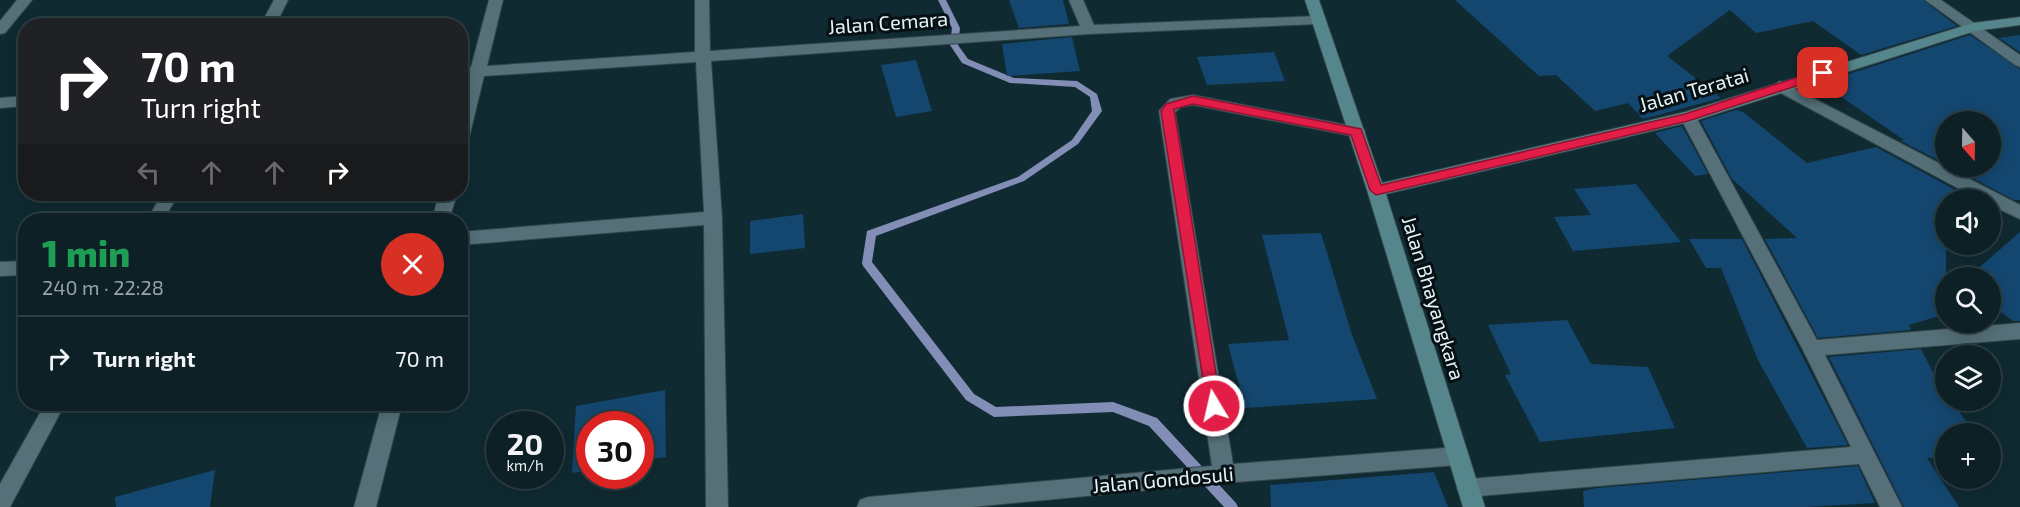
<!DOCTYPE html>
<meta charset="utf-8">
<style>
:root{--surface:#0c2026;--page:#15282e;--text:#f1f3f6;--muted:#9aa3a7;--line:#2c3e43}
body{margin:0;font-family:"Exo 2",sans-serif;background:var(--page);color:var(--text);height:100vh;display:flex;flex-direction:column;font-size:22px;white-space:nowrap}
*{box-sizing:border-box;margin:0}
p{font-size:20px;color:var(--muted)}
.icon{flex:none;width:33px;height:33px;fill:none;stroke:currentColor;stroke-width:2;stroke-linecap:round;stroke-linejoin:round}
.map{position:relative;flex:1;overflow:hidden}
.panel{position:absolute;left:18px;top:213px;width:450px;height:198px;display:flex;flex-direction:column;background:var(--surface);border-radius:24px;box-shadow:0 3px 15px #0003,0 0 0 2px var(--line)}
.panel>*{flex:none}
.banner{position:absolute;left:18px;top:18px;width:450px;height:183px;border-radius:24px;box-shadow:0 3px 15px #0003,0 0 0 2px var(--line);background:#202124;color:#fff;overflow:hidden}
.needle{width:39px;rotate:160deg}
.tools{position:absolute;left:1935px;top:111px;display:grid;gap:12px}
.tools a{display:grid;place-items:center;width:66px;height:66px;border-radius:50%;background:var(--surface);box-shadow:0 3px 15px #0003,0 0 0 2px var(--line);font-size:30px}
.speed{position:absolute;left:486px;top:411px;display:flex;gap:12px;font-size:30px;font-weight:700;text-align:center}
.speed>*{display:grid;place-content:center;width:78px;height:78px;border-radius:50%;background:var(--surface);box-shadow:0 3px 15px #0003,0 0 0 2px var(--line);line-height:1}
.speed small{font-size:15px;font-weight:400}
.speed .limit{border:9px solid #d22;background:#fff;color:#111}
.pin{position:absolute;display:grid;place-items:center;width:51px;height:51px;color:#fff;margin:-26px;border-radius:12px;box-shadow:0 3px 9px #0006}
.me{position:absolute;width:66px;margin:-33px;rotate:351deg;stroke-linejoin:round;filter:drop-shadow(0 0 4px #0008)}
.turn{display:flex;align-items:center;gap:21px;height:126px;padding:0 24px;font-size:27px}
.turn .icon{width:78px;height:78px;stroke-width:2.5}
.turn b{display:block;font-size:42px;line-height:51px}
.lanes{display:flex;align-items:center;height:57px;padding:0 24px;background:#0003;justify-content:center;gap:30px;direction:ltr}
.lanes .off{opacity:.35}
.round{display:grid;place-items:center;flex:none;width:63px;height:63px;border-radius:32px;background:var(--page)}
.summary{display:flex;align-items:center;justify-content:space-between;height:102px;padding:0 24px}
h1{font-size:36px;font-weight:800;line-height:45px;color:#1e9e55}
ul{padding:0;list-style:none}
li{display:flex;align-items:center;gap:18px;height:84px;padding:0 24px;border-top:2px solid var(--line)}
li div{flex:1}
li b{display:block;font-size:22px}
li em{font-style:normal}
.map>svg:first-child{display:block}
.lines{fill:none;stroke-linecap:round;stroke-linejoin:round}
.stream{fill:#828eb6;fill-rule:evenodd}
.building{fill:#144770}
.street-casing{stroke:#32444a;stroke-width:2}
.secondary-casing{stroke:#32444a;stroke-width:2}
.street{fill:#557079;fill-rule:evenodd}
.secondary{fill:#55868b;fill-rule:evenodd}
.route{fill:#e11d48;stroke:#92132f;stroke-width:1.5}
.labels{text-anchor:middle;stroke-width:6;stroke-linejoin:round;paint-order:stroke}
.street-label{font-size:20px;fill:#e5f4f9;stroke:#071114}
</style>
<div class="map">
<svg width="2020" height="507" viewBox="0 0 2020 507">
<rect width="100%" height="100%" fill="#102a32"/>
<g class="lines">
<!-- stream -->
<path class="stream" d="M938,0h8l14,28 -2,17 10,14 46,19 63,3 20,13 5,17 -24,33 -54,37 -148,55 -4,26 102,132 22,13 117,-5 44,16 79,85 2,4h-14l-75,-81 -36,-14 -119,5 -28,-17 -103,-134 -1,-3 5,-32 151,-54 54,-37 20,-29 -2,-14 -15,-10 -65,-4 -48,-20 -12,-18 2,-17z"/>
</g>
<!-- building -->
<path class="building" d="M1009,0h54l6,24 -50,4z
M1455,0h468l34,26 -96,29 -48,-34 -57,12 -26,-23 -63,46 54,42 -78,21 -15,-16 -33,8 -39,-36 -17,1z
M1970,35l50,34v131h-6l-64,-34h40v-44h-44v42l-45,-23 3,-1 -83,-57z
M2020,35v17l-21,-14z
M1072,37l8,34 -73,5 -5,-32z
M1274,52l11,29 -78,4 -10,-28z
M916,60l16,51 -36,6 -15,-52z
M1736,110l7,2 64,51 69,-16 98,53h-28v114l-37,11 2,5 -93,8 -53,-99 32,-1 -65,-59 -31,-58z
M1682,126l26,48 -13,2 -40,-43z
M1636,184l45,58 -108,9 -19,-34 37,-2 -17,-26z
M803,214l2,34 -55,6v-33z
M2020,232v89h-7l-23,-17v-26h-23z
M1321,233l31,102 25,64 -132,9 -17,-64 61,-4 -27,-105z
M1689,239h53l106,206 -41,3 -49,-88 -37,-92h-15z
M1567,320l24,44 57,3 27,61 -135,14 -35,-67 6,-1 -23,-49z
M1921,349l22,43h3v8h5l24,34h-29v23l-19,1 32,49h-55l-75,-150z
M665,390l1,67 -26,4v-37h-50v46l-18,3 4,-67z
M1858,466l17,37 -69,4h-222l-1,-16 14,-3z
M215,470l-5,37h-94l-1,-10z
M1434,472l14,35h-177l-1,-22z"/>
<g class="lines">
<!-- street casing -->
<g class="street-casing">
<path id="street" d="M17,0h15l-27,33 -5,1v-13z
M274,0h14l-13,26h-15z
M489,0h14l-16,66 208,-14v-52h14l1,51 370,-25 -11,-26h14l11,25 224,-9 7,4 -7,4 -229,10 -378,27 11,157 6,289h-22l-2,-282 -244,20v-13l244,-20 -8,-150 -212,14 -16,66 -2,4 -6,1v-38l9,-32 -9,1v-10l11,-1z
M1925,0h16l79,55v12l-5,-2z
M1780,81l240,124v14l-30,-14v-5h-10l-205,-110 -3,-4z
M1193,95l164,32 6,1 2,4 -2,4 -6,1 -164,-32 -12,2 -6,5 58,352 225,-17 7,3 3,6 -3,6 -7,3 -234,18 -252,24h-115l3,-7 8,-3 344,-31 -53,-355 11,-12z
M26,96v10l-26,2v-10z
M1688,112l6,1 2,4 121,223 203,-17v16l-195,16 77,152h-22l-21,-43 -391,33 -8,-2 -3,-7 3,-7 8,-2 383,-32 -48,-97 -123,-233 2,-4z
M162,194h17l-16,26h-16z
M439,194h18l-8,26h-17z
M26,261v14l-26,1v-14z
M45,404h20l-55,103h-10v-23z
M382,404h20l-26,103h-22z"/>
</g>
<!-- secondary casing -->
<g class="secondary-casing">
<path id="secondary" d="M1305,0h14l63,183 303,-71 288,-89 47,-6v8l-45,6 -281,90 -308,73 99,313h-22l-96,-317z"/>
</g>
<!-- street -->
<use href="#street" class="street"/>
<!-- secondary -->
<use href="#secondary" class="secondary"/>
</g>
<!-- route -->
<path class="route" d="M1823,69l6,4 -2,3 -139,45 -312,74 -6,-5 -19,-55 -158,-31 -19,5 47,297 -2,5 -5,1 -6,-1 -47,-300 5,-7 27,-8 168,33 20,56 304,-71z"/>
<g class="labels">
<!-- street labels -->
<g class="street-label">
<text transform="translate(888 23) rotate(-4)" y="7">Jalan Cemara</text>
<text transform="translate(1694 90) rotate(-16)" y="7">Jalan Teratai</text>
<text transform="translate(1433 298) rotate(73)" y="7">Jalan Bhayangkara</text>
<text transform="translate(1163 480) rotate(-5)" y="7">Jalan Gondosuli</text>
</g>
</g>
</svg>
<div class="tools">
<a><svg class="needle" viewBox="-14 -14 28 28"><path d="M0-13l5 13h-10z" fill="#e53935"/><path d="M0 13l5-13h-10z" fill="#9aa3a7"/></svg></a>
<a><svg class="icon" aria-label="sound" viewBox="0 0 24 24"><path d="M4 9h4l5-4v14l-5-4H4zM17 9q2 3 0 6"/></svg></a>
<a><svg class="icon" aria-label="search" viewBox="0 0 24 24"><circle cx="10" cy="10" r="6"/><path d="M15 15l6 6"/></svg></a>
<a><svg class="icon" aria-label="layers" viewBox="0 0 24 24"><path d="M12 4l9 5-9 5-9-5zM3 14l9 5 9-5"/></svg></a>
<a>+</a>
</div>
<div class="speed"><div>20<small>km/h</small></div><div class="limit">30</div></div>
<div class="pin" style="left:1823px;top:73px;background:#d93025"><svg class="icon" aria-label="arrive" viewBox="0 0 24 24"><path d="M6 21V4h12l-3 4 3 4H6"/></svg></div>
<svg class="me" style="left:1214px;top:406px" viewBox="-20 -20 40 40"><circle r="17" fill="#e11d48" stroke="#fff" stroke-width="3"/><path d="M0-11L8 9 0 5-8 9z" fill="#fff"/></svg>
<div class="banner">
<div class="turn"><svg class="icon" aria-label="right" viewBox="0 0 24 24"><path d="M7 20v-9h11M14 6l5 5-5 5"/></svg><div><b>70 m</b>Turn right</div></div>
<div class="lanes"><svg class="icon off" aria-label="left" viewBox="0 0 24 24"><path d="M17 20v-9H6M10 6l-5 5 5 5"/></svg><svg class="icon off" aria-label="ahead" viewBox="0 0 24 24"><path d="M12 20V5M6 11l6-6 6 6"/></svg><svg class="icon off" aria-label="ahead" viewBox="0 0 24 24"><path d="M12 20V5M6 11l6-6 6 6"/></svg><svg class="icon" aria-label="right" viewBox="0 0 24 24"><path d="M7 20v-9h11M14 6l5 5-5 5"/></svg></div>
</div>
<section class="panel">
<div class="summary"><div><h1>1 min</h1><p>240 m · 22:28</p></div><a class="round" style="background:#d93025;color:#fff"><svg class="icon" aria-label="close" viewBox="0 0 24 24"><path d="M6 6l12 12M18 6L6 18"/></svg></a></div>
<ul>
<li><svg class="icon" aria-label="right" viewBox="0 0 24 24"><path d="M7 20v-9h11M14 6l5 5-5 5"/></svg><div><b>Turn right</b></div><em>70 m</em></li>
</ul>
</section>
</div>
